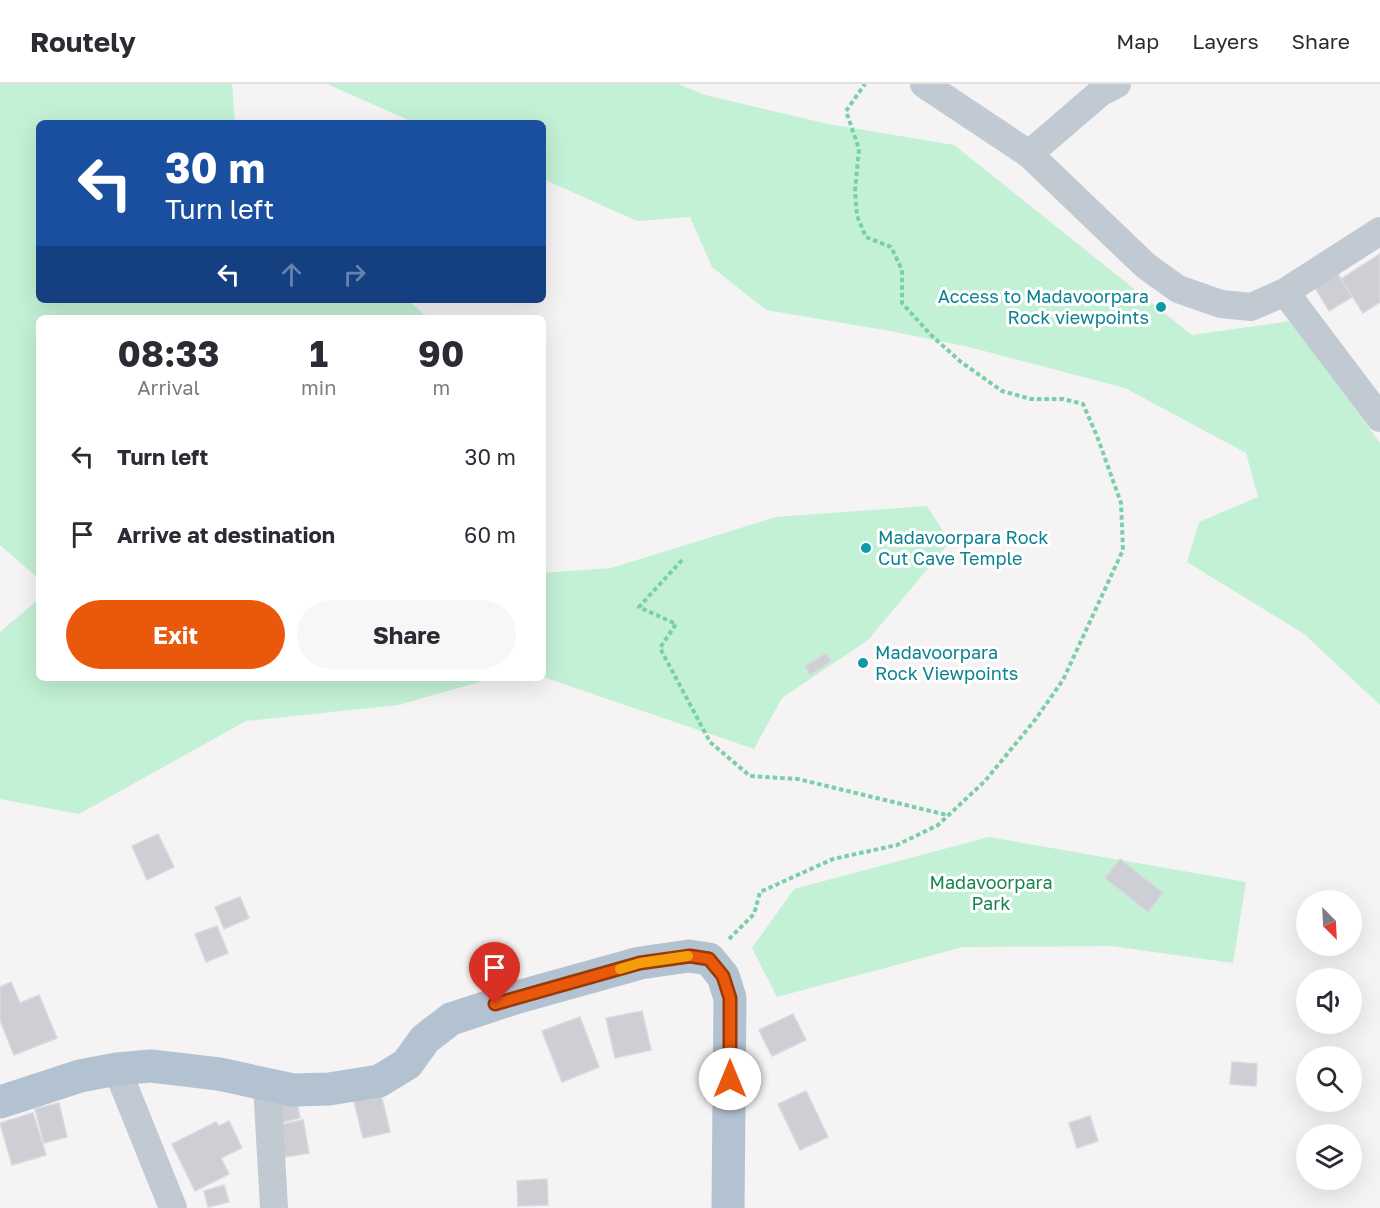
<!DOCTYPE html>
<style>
:root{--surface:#fff;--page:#f7f7f7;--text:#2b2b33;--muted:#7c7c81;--line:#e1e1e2;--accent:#ea580c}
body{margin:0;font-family:"Golos Text",sans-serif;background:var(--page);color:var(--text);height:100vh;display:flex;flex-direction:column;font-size:22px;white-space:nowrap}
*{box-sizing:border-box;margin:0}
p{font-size:20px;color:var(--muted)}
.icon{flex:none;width:33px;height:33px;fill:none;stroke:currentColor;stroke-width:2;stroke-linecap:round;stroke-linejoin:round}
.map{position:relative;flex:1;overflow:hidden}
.details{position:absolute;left:36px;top:231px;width:510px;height:366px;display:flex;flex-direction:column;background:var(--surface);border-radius:9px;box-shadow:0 6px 24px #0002}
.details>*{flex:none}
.guide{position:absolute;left:36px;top:36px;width:510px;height:183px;border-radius:9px;box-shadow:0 6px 24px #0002;background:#1a4fa0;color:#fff;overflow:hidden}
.needle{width:39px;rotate:156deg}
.fabs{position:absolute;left:1296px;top:806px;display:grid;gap:12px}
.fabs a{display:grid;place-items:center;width:66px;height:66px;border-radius:50%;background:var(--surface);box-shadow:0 6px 24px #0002;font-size:30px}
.pin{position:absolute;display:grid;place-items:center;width:51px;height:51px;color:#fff;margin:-62px -26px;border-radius:50% 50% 50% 0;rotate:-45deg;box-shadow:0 0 6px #0007}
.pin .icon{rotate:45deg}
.me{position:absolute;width:66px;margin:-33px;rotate:0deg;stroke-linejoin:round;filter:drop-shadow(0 0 4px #0008)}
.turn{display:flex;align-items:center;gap:21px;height:126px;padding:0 30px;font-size:27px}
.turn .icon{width:78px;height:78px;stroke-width:2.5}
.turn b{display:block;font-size:42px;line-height:51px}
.lanes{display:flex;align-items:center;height:57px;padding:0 30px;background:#0003;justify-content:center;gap:30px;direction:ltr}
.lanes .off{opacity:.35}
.eta{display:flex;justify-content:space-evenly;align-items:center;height:102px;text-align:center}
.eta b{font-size:36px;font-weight:700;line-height:42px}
.cta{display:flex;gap:12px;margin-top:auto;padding:12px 30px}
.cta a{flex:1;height:69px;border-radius:36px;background:var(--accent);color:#fff;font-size:24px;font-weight:700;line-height:69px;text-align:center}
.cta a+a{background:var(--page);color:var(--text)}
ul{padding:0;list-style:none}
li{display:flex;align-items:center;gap:18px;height:78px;padding:0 30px}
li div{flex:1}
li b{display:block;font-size:22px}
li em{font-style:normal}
header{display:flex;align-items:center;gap:36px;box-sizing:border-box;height:84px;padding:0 30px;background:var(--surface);border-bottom:2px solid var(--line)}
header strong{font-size:28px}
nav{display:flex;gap:33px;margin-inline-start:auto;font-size:21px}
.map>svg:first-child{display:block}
.green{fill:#c3f1d5}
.building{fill:#cdcfd5;stroke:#d7d9de;stroke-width:1.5}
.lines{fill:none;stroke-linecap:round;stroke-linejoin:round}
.path{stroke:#7ad0a6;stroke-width:4;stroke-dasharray:4.5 3;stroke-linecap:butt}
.minor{stroke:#c1cad2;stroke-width:28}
.major{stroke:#b3c2d1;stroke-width:33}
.route-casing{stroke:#983908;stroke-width:15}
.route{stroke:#ea580c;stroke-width:10}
.slow{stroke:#f59e0b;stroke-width:10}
.culture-dot{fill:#0f9aa8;stroke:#fff;stroke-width:2}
.labels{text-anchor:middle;stroke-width:6;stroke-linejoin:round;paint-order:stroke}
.culture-label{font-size:18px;fill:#0d838f;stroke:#fff;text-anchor:start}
.park-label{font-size:18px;fill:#17864f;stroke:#fff}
</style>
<header>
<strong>Routely</strong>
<nav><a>Map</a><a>Layers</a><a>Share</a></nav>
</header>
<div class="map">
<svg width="1380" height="1124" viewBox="0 0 1380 1124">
<rect width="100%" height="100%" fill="#f5f3f3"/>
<!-- green -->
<path class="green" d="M0,0h232l3,39h-196v177h369l20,18h-389v261l-39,-34z
M327,0h351l27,11 123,29 126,21 238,190 99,-14 89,122v262l-76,-71 -117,-72 12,-40 59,-25 -12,-44 -121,-65 -156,-41 -84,-17 -119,-20 -54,-43 -22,-50 -53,4 -94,-42v-56h-128z
M927,422l23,36 -82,98 -86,58 -28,51 -211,-72v-104l68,-5 165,-51z
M39,515v79h455l-96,27 -152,16 -167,93 -79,-15v-167z
M989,753l257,45 -13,81 -122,-17 -148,1 -186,50 -25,-49 42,-59z"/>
<!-- building -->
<path class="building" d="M1380,170v48l-17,11 -22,-34z
M1337,188l15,25 -23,14 -15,-25z
M826,569l5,8 -21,14 -5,-9z
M158,750l16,33 -27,13 -15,-34z
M1120,775l43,34 -15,19 -43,-34z
M240,813l9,21 -25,11 -9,-22z
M217,842l11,27 -22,9 -11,-28z
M11,898l9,21 19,-8 18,43 -43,17 -14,-35v-33z
M642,927l9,39 -36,8 -9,-40z
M793,930l13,26 -34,16 -13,-26z
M580,933l19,50 -37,15 -20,-51z
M1232,978l25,2 -1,22 -26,-2z
M380,1006l10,42 -27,6 -10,-41z
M806,1007l22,46 -28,13 -22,-46z
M296,1013l4,21 -17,4 -5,-21z
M59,1019l8,34 -23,6 -9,-34z
M33,1029l13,42 -34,10 -12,-42z
M1090,1032l8,25 -21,7 -8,-25z
M303,1036l6,33 -29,5 -6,-32z
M229,1037l13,27 -21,10 8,16 -34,17 -23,-47 44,-22 3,4z
M547,1095l1,26 -30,1 -1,-25z
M224,1101l5,17 -21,5 -4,-16z"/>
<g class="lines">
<!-- path -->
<path class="path" d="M682,476l-43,47 37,17 -16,24 50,94 40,34 48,3 149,36
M729,855l25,-25 6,-22 73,-33 64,-14 41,-20 47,-44 50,-61 28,-40 60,-130 -2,-47 -24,-67 -14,-32 -20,-5h-32l-29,-8 -41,-29 -30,-27 -29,-32v-33l-11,-23 -25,-10 -9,-21 -2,-25 4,-42 -13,-38 19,-27"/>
<!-- minor -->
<path class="minor" d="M924,0l105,70 117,112 32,23 43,15 30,3 34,-15 95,-61
M1029,70l71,-61 17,-9
M1285,208l95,126
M117,985l56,139
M267,1001l7,123"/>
<!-- major -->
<path class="major" d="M0,1018l80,-26 37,-7 34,-3 68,8 74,16 36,-1 50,-8 28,-17 18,-25 26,-20 67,-22 122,-34 49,-7 20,3 14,17 7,22 -2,210"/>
</g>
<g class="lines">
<!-- route casing -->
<g class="route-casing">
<path id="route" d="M495,920l145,-41 50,-7 19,3 14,17 7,22v81"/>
</g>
<!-- route -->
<use href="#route" class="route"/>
<!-- slow -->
<path class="slow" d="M620,885l20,-6 48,-7"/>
</g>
<!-- markers -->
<g class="culture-dot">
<circle cx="1161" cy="223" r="6"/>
<circle cx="866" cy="464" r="6"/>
<circle cx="863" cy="579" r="6"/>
</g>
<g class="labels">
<!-- culture labels -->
<g class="culture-label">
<text x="1149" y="219" text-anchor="end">Access to Madavoorpara<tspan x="1149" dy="21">Rock viewpoints</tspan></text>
<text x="878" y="460">Madavoorpara Rock<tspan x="878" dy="21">Cut Cave Temple</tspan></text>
<text x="875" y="575">Madavoorpara<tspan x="875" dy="21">Rock Viewpoints</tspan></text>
</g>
<!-- park labels -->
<g class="park-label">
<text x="991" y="805">Madavoorpara<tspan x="991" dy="21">Park</tspan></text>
</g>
</g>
</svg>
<div class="fabs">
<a><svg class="needle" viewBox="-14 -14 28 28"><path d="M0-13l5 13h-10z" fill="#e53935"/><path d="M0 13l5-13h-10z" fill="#7c7c81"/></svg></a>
<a><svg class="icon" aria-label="sound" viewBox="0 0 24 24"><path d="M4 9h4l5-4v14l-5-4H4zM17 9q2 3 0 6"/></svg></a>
<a><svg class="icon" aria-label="search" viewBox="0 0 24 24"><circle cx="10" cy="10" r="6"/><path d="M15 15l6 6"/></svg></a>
<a><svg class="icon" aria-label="layers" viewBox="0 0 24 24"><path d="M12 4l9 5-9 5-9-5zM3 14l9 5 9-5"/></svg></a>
</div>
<div class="pin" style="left:495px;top:920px;background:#d93025"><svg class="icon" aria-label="arrive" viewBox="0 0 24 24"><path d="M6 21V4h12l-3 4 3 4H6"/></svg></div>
<svg class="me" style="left:730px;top:995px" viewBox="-20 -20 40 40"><circle r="19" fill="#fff"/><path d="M0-13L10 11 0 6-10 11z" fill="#ea580c"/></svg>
<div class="guide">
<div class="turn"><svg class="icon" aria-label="left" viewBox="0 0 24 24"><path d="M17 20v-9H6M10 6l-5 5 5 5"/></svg><div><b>30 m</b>Turn left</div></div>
<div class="lanes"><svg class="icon" aria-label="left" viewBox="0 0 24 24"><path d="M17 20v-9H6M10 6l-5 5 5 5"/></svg><svg class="icon off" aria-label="ahead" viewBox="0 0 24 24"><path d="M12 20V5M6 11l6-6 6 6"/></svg><svg class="icon off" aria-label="right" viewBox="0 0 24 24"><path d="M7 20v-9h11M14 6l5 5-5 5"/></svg></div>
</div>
<section class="details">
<div class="eta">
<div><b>08:33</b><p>Arrival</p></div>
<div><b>1</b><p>min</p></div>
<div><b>90</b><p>m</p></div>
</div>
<ul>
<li><svg class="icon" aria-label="left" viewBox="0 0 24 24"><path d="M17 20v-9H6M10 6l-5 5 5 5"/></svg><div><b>Turn left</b></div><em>30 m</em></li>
<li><svg class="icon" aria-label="arrive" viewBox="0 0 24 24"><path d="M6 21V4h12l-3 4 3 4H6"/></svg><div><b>Arrive at destination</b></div><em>60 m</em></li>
</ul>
<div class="cta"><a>Exit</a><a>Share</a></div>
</section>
</div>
